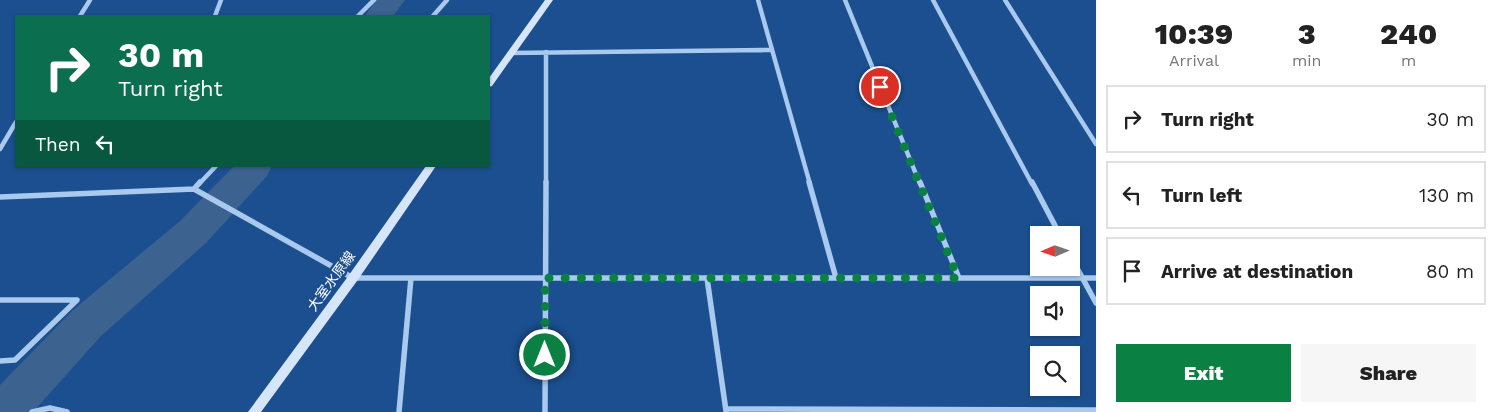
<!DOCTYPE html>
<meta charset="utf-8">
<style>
:root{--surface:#fff;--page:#f6f6f6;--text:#222;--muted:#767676;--line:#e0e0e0;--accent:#0b8043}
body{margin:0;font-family:"Work Sans","Noto Sans JP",sans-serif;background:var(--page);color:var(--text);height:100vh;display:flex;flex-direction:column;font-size:19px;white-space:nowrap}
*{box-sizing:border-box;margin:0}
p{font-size:16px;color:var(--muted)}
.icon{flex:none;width:28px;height:28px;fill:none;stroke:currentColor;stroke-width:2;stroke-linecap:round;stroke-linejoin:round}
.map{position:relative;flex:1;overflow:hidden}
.side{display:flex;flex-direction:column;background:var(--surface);width:400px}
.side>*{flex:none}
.banner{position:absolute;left:15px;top:15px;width:475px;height:152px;border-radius:0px;box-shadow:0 1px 4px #0004;background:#0b6e4f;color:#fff;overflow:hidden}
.needle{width:32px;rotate:268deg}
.controls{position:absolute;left:1030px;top:226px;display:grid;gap:10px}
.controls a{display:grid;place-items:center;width:50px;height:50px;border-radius:0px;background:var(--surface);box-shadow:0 1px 4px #0004;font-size:25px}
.pin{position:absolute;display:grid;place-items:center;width:42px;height:42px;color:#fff;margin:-21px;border:2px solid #fff;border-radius:50%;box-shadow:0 1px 5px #0007}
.me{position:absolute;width:55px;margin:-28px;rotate:0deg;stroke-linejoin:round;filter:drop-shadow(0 0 4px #0008)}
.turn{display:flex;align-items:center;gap:18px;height:105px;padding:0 20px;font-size:22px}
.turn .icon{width:65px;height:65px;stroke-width:2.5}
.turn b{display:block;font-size:35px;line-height:42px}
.then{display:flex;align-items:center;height:48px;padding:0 20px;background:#0003;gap:10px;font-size:19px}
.eta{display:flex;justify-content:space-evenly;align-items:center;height:85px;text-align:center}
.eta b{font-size:30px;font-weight:800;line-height:35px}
.action{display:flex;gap:10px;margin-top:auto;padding:10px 20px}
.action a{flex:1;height:58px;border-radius:0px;background:var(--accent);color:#fff;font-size:20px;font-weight:800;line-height:58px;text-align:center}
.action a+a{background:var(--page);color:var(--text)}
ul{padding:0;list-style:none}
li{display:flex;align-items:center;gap:15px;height:68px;margin:0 10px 8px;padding:0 10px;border:2px solid var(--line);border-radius:0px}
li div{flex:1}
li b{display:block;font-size:19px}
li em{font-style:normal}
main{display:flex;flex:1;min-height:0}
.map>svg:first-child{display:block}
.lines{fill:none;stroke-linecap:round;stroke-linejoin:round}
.river{fill:#3c6290;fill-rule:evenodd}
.minor-far1{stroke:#a9c9ee;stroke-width:4.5}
.minor{stroke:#a9c9ee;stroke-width:5.5}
.secondary{fill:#d6e6fa;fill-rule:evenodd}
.route{stroke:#0b8043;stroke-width:9;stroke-dasharray:0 16.2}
.labels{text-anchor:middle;stroke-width:5;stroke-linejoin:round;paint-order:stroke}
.street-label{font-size:14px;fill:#fff;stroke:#1b4f8f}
</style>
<main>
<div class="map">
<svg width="1096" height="412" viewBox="0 0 1096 412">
<rect width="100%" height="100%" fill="#1b4f8f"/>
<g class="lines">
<!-- river -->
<path class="river" d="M376,0h29l-12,16h-28z
M234,166h38l-5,10 -61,67 -105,93 -68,76h-33v-27l73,-75 107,-89z"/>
<!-- minor-far1 -->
<path class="minor-far1" d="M758,0l52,184
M845,0l75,184
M933,0l99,184
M1005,0l91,144
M80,16l10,-16
M215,16l6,-16
M358,16l16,-16
M433,16l14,-16
M511,53l261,-3
M0,149l16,-27
M199,184l17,-18
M546,184v-132"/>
<!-- minor -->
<path class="minor" d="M809,182l27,96
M920,182l39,96
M1032,182l28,53
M194,189l6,-7
M0,197l194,-8 159,89h743
M1071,257l25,46
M707,278l19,133
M0,300h77l-62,60 -15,1
M726,409l370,1
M32,412l18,-4 17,4
M399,412l12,-134
M545,412l1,-230"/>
<!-- secondary -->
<path class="secondary" d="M545,0h8l-61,86 -3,1v-9z
M426,166h10l-79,115 -96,131h-13l101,-137z"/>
</g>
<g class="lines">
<!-- route -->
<path class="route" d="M545,355v-77h413l-78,-191"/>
</g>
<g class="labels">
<!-- street labels -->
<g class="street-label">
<text transform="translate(331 281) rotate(-54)" y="5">大室水原線</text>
</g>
</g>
</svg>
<div class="controls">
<a><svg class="needle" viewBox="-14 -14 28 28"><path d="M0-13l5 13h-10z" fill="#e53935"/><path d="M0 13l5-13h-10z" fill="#767676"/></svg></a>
<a><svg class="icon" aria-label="sound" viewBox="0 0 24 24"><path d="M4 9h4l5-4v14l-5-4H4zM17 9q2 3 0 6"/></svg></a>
<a><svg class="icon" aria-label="search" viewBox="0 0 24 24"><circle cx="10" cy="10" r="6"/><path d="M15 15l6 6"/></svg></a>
</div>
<div class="pin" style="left:880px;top:87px;background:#d93025"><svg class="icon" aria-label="arrive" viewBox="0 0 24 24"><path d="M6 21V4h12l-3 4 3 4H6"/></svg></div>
<svg class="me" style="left:545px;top:355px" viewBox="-20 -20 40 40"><circle r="17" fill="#0b8043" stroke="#fff" stroke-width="3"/><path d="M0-11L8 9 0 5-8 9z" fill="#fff"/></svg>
<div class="banner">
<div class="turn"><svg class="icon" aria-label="right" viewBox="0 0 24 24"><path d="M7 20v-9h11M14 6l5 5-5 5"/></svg><div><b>30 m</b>Turn right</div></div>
<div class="then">Then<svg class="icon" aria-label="left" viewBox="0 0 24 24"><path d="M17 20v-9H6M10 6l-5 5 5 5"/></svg></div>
</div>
</div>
<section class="side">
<div class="eta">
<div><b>10:39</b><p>Arrival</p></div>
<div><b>3</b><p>min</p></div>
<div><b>240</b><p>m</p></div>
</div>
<ul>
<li><svg class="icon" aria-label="right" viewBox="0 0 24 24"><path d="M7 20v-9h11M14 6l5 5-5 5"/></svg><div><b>Turn right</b></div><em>30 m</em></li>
<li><svg class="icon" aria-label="left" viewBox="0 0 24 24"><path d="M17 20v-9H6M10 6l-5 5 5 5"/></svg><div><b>Turn left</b></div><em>130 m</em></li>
<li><svg class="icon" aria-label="arrive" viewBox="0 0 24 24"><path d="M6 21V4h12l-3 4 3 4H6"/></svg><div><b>Arrive at destination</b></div><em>80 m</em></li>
</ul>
<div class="action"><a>Exit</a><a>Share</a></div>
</section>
</main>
